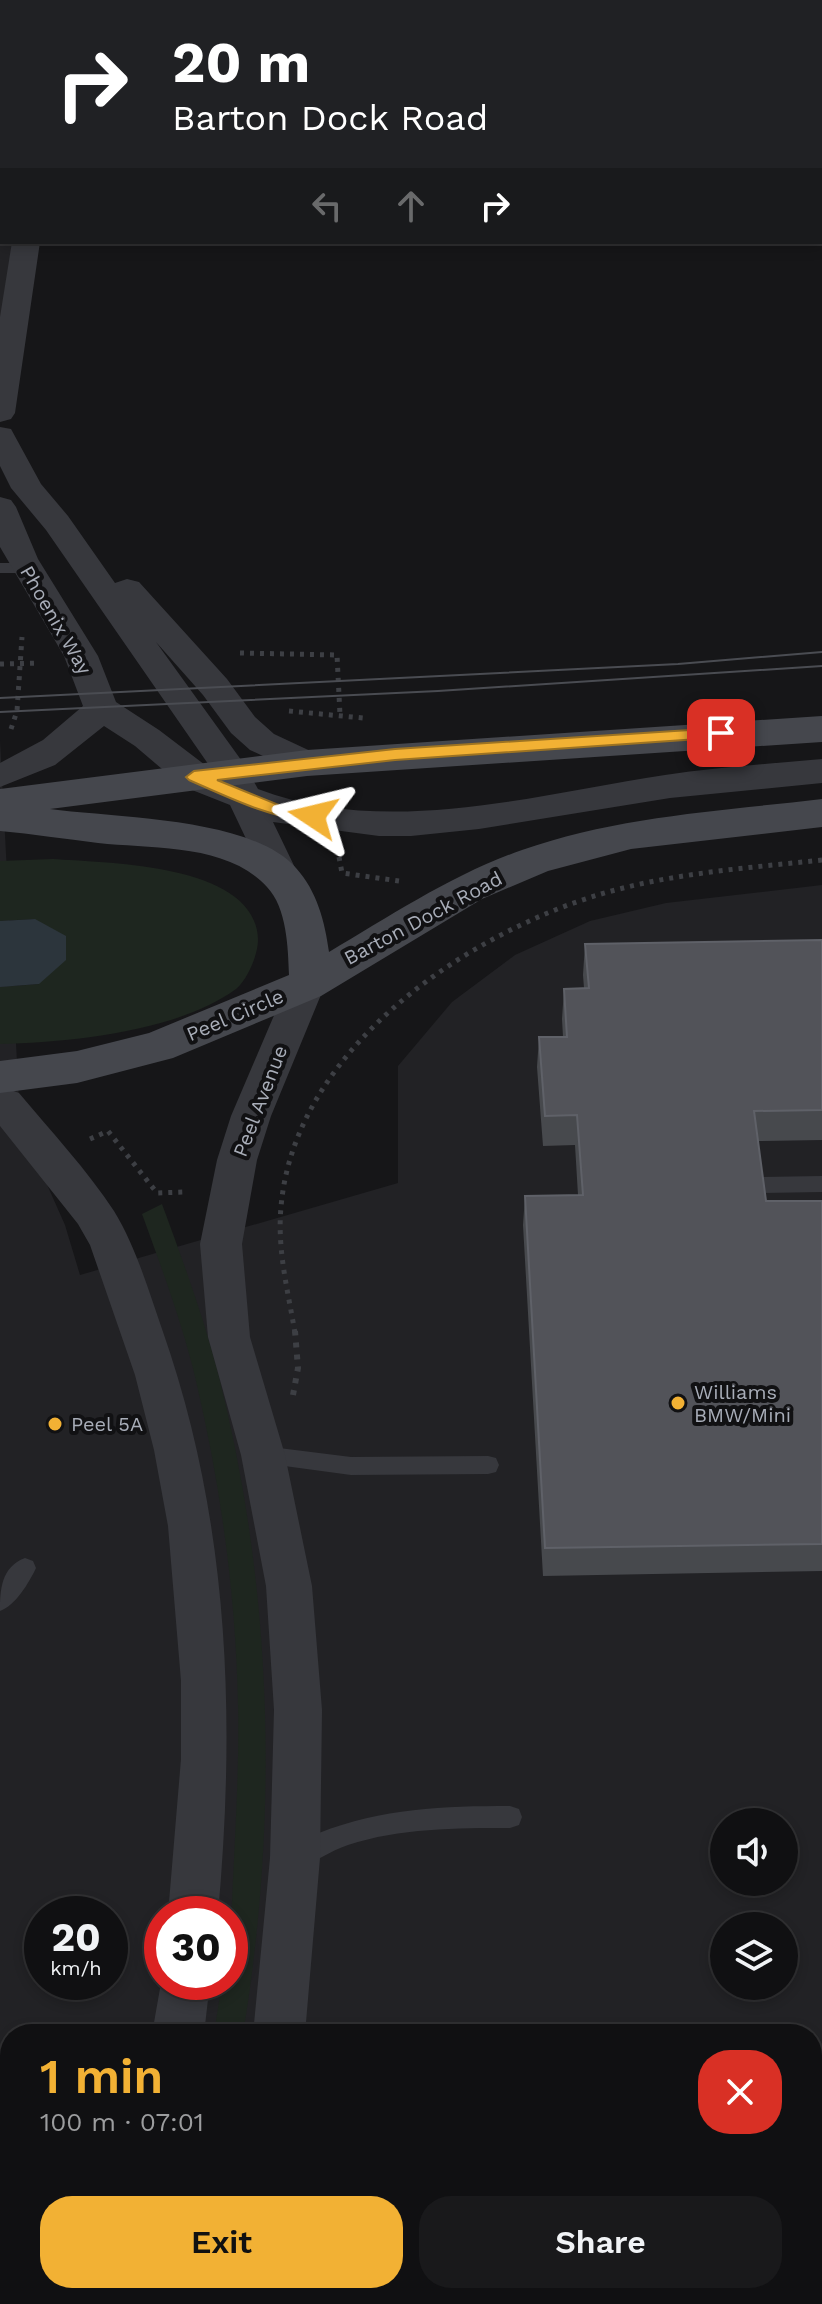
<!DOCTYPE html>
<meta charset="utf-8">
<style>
:root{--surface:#101012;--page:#19191b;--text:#f1f3f6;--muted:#9c9d9f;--line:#303032;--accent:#f2b134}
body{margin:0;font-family:"Work Sans",sans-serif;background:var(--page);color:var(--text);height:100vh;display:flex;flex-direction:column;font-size:30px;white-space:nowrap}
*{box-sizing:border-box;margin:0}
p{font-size:26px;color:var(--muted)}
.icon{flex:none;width:44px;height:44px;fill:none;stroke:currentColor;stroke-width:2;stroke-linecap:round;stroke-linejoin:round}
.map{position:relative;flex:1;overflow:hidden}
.drawer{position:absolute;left:0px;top:2024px;width:822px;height:280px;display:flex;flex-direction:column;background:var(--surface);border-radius:32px 32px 0 0;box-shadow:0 4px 12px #0003,0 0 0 2px var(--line)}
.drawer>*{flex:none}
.guide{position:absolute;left:0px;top:0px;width:822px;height:244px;box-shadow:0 4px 12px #0003,0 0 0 2px var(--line);background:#202124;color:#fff;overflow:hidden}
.controls{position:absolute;left:710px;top:1808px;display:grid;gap:16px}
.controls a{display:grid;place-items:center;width:88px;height:88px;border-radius:50%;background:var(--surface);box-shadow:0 4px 12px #0003,0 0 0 2px var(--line);font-size:40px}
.speed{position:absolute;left:24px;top:1896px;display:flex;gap:16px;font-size:40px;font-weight:700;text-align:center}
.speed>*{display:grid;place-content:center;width:104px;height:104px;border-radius:50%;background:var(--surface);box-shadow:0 4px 12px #0003,0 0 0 2px var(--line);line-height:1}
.speed small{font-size:20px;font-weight:400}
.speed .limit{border:12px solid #d22;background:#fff;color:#111}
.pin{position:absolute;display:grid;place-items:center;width:68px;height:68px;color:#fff;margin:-34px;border-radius:16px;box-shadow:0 4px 12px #0006}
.me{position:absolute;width:88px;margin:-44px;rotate:280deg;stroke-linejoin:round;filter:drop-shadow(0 0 6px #0008)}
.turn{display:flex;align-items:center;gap:28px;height:168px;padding:0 40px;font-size:36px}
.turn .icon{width:104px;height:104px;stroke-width:2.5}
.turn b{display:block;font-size:56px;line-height:68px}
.lanes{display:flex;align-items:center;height:76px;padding:0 40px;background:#0003;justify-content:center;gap:40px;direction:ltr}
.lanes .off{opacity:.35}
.round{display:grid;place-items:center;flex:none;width:84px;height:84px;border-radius:32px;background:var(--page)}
.summary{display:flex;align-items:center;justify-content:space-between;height:136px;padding:0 40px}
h1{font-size:48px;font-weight:600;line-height:60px;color:var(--accent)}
.primary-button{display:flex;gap:16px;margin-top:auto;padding:16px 40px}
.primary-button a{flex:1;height:92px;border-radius:32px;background:var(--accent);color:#111;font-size:32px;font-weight:600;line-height:92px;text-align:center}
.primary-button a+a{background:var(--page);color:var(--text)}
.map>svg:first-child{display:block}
.built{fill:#222225;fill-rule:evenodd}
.green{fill:#1e261f}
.water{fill:#2c353c}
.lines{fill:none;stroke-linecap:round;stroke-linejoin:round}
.path-far1{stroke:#3d3f44;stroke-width:5;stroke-dasharray:4 6;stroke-linecap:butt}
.path{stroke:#3d3f44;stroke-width:6;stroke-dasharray:5 7;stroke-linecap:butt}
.service{fill:#37383d;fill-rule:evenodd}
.minor{fill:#37383d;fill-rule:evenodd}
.secondary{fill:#45474d;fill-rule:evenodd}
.tram{stroke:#4a4c52;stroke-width:2}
.wall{fill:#47494d}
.building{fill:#525359;stroke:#5f6168;stroke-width:2}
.route{fill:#f2b134;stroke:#9d7322;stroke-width:2}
.poi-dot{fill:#f2b134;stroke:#111113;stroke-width:3}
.labels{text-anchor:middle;stroke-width:8;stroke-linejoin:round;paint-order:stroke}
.street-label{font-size:20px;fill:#a8adb8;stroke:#111113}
.poi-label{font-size:20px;fill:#a8adb8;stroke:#111113;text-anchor:start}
</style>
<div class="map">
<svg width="822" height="2304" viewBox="0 0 822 2304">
<rect width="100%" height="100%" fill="#161618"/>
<!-- built -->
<path class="built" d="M0,0h93l-91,2v240h35l-37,171z
M0,740l21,398 24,42 20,45 15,50 318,-92v-117l54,-64 63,-47 75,-34 76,-18 156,-18v1419h-822zM724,1822h60v60h-60zM42,1914h68v68h-68zM162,1914h68v68h-68zM724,1926h60v60h-60zM10,2034h802v260h-802z"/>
<!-- green -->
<path class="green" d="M53,859c53,4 204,4 205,81 0,15 -11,40 -22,49 -59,43 -165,53 -236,55v-57l39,-3 -4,-65 -35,2v-60z
M162,1204c21,57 42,114 57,173 54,214 60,439 24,657h-29l8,-52h8c0,-92 10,-184 8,-277 -2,-108 -17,-218 -42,-324 -13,-56 -34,-112 -54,-167z"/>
<!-- water -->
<path class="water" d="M35,919l31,17v24l-27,24 -39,3v-66z"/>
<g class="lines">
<!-- path-far1 -->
<path class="path-far1" d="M240,653l97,2 3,60
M0,664l39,-1
M289,711l74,7
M11,729l6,-18 5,-74
M339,857l3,16 57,8
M90,1139l18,-8 49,62 28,-1
M295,1333c-7,-42 -18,-83 -14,-126 13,-156 182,-272 320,-313 71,-21 147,-26 221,-34"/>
<!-- path -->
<path class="path" d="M293,1395l5,-27 -3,-37"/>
<!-- service -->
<path class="service" d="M1,0h12v2l-11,2z
M2,28v18l-2,1v-18z
M0,563h26l8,5 -8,5h-26z
M822,1176v16l-67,1 -7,-2 -3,-6 3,-6 7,-2z
M263,1446l88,11 137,-1 8,2 3,7 -3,7 -8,2 -137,1 -96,-13 -3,-7 3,-7z
M25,1558l8,3 3,7c-7,15 -21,38 -36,43 0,-21 1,-44 25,-53z
M510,1806l9,3 3,8 -3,8 -9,3c-54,0 -110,0 -162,17 -18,6 -33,17 -51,24l-9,-4 -3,-8c5,-13 22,-19 34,-24 63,-25 125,-27 191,-27z"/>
<!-- minor -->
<path class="minor" d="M50,0h26v2h-26z
M12,242h28l-25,171 -4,6 -11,3v-105z
M0,427l11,2 30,55 27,32 47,67 12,-4 12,3 88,97 28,38 19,17 45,21 6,8 -6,8 -12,4 -12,-4 -45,-21 -19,-17 -28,-38 -47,-53 88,122 14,25c128,49 276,6 407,-14 52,-8 105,-11 157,-16v24l-152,15 -191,31 -68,7h-32l-106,-14 26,54 -5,9 -13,4 -13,-4 -38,-80 -48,-19 -47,-40 -31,-20 -49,39 -55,22v-24l43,-23 40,-34 -19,-50 -64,-109v-50l11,3 5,7 22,52 60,97 18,46 43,28 54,41 -167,-241 -35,-42 -11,-22z
M306,971l13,4 6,10 -54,131 -14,44 -15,84 8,93 35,118 27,131 10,124 -2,148 -15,176h-52l17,-176 4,-148 -8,-124 -25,-131 -33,-118 -8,-93 17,-84 14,-44 56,-131 6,-10z
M0,1086l19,7c31,37 69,78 95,118 22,36 34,78 48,118 67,190 74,386 56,585h-50l13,-155v-78l-13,-155 -14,-76 -19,-75 -45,-130 -12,-21 -78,-98z
M162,1977v5h48l-6,52h-52z
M97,2294h54l-2,10h-54z
M225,2294h54l1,10h-54z"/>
<!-- secondary -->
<path class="secondary" d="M822,716v26l-515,34 -257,33c66,9 201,8 246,59 21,23 29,54 33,84 63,-37 124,-78 193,-102 96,-34 200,-39 300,-51v28l-191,22 -83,22 -66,28 -161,97 -148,62 -96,25 -77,10v-32l77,-10 72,-18 140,-58c-1,-27 -2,-67 -22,-88 -40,-44 -115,-38 -169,-44 -33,-4 -65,-9 -98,-12v-42l307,-39z"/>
<!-- tram -->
<path class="tram" d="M0,698l678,-34 144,-12
M0,712l438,-21 384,-25"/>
</g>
<!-- wall -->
<path class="wall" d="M822,940v200l-64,1 8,60h56v370l-279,5 -20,-351 2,-29 53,-1 -3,-50 -32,1 -6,-79 2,-30h24l-1,-18 2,-30 20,-1 -1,-13 2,-31z"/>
<!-- building -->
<path class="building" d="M822,940v170l-68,1 12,90h56v343l-277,4 -20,-352 58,-1 -6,-80 -32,1 -6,-79h28l-3,-48 25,-1 -4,-44z"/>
<!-- route -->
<path class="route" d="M721,728l6,2v7l-332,23 -178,20 69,28 32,4 3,4 -8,6c-45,-5 -83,-24 -124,-42l-3,-3 8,-6 201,-22z"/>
<!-- markers -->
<g class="poi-dot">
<circle cx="678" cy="1403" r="8"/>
<circle cx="55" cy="1424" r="8"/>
</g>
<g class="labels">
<!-- street labels -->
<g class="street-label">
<text transform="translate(56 620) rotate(60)" y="7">Phoenix Way</text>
<text transform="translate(423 918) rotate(-28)" y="7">Barton Dock Road</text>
<text transform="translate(235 1015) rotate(-23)" y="7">Peel Circle</text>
<text transform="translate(260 1101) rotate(-69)" y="7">Peel Avenue</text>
</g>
<!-- poi labels -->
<g class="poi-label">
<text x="694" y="1399">Williams<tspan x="694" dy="23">BMW/Mini</tspan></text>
<text x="71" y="1431">Peel 5A</text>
</g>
</g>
</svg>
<div class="controls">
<a><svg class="icon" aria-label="sound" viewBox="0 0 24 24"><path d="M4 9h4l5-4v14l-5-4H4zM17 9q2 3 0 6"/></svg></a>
<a><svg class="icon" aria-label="layers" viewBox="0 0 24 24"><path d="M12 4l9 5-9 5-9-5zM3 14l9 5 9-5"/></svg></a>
</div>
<div class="speed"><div>20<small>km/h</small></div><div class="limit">30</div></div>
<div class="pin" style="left:721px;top:733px;background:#d93025"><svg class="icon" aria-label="arrive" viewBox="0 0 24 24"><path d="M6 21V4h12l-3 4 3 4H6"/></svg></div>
<svg class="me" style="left:313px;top:816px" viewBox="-20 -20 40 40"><path d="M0-17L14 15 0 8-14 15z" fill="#f2b134" stroke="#fff" stroke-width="4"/></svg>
<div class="guide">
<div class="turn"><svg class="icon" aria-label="right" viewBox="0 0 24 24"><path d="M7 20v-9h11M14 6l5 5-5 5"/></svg><div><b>20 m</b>Barton Dock Road</div></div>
<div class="lanes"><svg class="icon off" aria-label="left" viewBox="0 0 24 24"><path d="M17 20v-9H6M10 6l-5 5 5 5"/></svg><svg class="icon off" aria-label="ahead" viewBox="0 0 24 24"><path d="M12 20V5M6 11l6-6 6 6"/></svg><svg class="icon" aria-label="right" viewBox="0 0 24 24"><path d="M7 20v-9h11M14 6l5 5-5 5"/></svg></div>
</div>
<section class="drawer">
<div class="summary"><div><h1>1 min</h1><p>100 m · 07:01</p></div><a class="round" style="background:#d93025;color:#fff"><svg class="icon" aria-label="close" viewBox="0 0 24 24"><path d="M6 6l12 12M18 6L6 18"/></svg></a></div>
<div class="primary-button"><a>Exit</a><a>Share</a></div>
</section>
</div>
